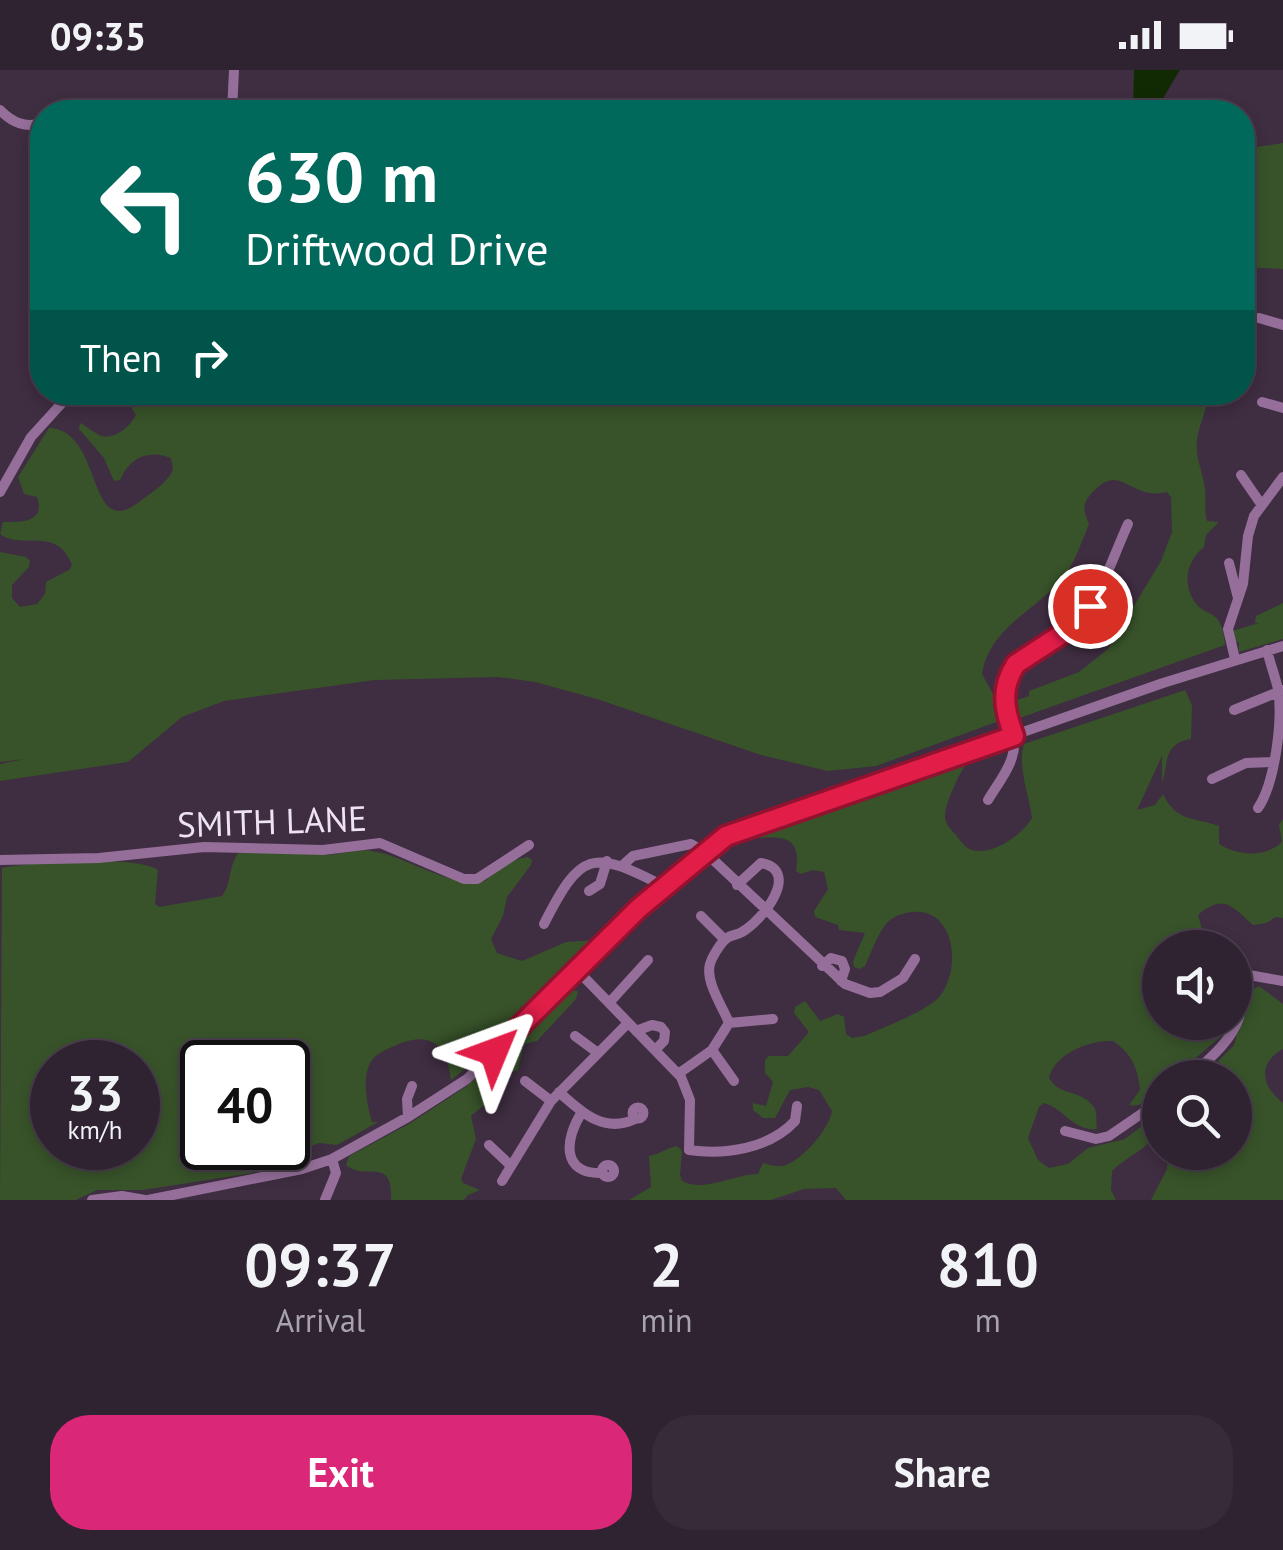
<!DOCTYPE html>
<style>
:root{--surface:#2f2231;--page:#372a39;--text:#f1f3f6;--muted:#a7a4ab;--line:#4a3f4d;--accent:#db2777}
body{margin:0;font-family:"PT Sans",sans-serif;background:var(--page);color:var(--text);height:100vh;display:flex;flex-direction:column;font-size:38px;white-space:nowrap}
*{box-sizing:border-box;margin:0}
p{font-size:32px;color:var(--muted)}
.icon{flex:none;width:55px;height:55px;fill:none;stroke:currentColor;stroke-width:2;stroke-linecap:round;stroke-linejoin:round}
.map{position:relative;height:1130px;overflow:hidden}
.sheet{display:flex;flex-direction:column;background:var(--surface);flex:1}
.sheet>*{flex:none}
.banner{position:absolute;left:30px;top:30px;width:1225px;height:305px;border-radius:40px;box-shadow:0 5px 15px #0003,0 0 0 2px var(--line);background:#00695c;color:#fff;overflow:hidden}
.tools{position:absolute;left:1142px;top:860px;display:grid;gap:20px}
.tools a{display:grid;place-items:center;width:110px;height:110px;border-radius:50%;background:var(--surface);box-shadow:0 5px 15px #0003,0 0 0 2px var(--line);font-size:50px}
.speed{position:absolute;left:30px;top:970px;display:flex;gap:20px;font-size:50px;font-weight:700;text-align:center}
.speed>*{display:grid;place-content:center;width:130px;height:130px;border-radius:50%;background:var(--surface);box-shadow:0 5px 15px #0003,0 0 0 2px var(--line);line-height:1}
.speed small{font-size:25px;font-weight:400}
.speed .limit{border:5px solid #111;border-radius:15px;background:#fff;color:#111}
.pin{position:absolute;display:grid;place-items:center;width:85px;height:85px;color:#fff;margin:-42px;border:5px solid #fff;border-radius:50%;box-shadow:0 2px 10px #0007}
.me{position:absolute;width:110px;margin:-55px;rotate:46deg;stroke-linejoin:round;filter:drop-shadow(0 0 8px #0008)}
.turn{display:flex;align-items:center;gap:35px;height:210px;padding:0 50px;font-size:45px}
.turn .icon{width:130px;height:130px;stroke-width:2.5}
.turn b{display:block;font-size:70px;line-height:85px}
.then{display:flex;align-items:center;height:95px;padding:0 50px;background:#0003;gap:20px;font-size:38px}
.eta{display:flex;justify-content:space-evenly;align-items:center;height:170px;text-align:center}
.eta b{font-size:60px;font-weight:700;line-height:70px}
.primary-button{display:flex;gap:20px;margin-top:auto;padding:20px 50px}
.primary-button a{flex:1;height:115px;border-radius:40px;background:var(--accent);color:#fff;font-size:40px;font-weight:700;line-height:115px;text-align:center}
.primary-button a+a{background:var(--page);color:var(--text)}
.status{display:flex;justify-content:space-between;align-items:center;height:70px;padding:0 50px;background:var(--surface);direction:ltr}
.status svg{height:28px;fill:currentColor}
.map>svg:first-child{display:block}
.green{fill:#38532a;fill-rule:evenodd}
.water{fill:#122a04}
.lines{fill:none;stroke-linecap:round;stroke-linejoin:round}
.minor{stroke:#956f9a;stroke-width:10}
.route-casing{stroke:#92132f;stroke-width:25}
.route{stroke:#e11d48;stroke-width:18}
.labels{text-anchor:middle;stroke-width:8;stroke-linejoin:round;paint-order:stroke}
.street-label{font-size:35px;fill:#eee3f0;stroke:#3f2d41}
</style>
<div class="status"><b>09:35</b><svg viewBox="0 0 49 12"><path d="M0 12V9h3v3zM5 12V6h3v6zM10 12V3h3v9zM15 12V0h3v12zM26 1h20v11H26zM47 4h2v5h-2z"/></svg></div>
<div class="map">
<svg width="1283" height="1130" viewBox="0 0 1283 1130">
<rect width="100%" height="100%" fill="#3f2d41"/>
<!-- green -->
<path class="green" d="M1283,73v126l-40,-2v-118z
M113,323h1094c1,17 -8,30 -10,47 -2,18 6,32 8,49 1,11 -1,21 2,32l12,1 -13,13 -2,12c-18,14 -23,40 -6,59 6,6 15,7 20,14 5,7 6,16 7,25l-211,75 -3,-18 18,-6v-5l50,-19 29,-23 53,-88 11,-29 -1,-35 -4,-5c-6,1 -11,2 -17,1 -25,-4 -34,-28 -59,1 -10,12 -7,17 -2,30 -7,17 -13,35 -23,50 -28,37 -76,51 -84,100l11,20v12l6,15 -123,45 -48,5 -67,-16 -164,-56 -62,-17 -37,-5 -123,3 -151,21 -42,16 -54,45 -128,19v-17l25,-5 -25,3v-210l26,5 4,4 -1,6 -17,18v13l8,9 17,-3 8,-10 1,-12 23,-12 3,-5c-15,-40 -49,-14 -72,-31l3,-12c18,0 43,1 34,-25l-13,-3 -6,-17 31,-49c55,2 37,115 90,74 13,-10 27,-18 34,-32l-2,-12c-24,-9 -41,0 -51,22l-6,1 -10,-23 -25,-29 1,-6c7,3 15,11 22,13 13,4 29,-11 34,-21l-7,-11 7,-10 -16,2z
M1283,533v36l-44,13v-10h-3l-4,-11 27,-8h-4l1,-7z
M1185,620l7,15 -1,34c-28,5 -22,22 -29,44v-27l-25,54 18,-5 8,-11c13,28 31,23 56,32v18c19,12 46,14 63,-2l-3,-17 4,-6v99l-7,-1 -10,6 -13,2c-20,-17 -28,-33 -55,-10l9,32 -47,1v74l69,1 -10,15 -46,39 -13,1v12c-10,8 -18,18 -31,15l11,-15c-2,-22 -8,-36 -27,-49 -23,-1 -58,12 -64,37 10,18 32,12 43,27 7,7 3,15 5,24 -25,2 -32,-20 -53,-26l-5,4 -11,31 10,22 11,8 19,-4 20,-16 37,-9 35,-27c-2,37 -25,37 -48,59l-1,19 5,10h-270l-10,-12 -32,1 -33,11h-142l22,-13 -2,-31c11,-2 18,-8 28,-10l5,5 -2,24 2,6c22,12 52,-7 76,-7l5,-11c8,2 15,5 23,2 18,-7 43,-36 46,-54l-13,-21 -11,-3 -18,3 -15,28h-12l-10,-8v-7l13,3 7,-24 -8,-9v-13l4,-4h19l21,-24 -15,-19 1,-6 10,-6 15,20 18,-7 6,3 2,17 6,4 12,-2c18,-8 64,-25 76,-40 23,-30 14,-94 -34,-83 -8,2 -15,5 -20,11 -9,11 -15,29 -21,42l-6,3 -5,-2 -1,-6 12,-28 -26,-3 -1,-5 -23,-8 -1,-6 14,-22 -4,-17 -11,-2 -12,4 -5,-3c8,-47 -31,-29 -54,-34l4,-5 46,-10 37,-17 81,-24 30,-13 26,-4c-7,10 -20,38 -21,50 -1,9 5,14 10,20 5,6 10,14 17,16 21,6 50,-15 60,-32 -3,-23 -15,-53 -8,-74z
M362,780c43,2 80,38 123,31l20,-19 23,-5 4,3 -1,5 -24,32 -4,19 -12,23 6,14 25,8 44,-19 30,-2 -1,4 -106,106 -38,30c-4,-34 -19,-49 -52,-36 -9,4 -21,8 -27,16 -11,15 -5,45 0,62h6l-41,23 -18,-2 -18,7 -14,1 -14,12 -21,10 -109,17h-46l-21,10h-76l2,-332c28,-6 135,-13 156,2l-3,34 4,3 63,-11c10,-12 6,-30 17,-44l90,3zM52,992h86v86h-86zM202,992h86v86h-86z
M1259,916l24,18v45c-26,14 -22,37 0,54v97h-132l16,-31 1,-16 43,2 24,-3v-74l-32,-1 31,-32 15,-53z
M569,920l9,1 -2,8 -39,42 -13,3 -6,26 -18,5 -11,7 -1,20 -17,14 5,23 -15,40 2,4 17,7 -12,5 -4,5h-73c2,-45 -24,-18 -45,-35l3,-9 60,-32 58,-38z"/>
<!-- water -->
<path class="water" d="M1134,0h46l-15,25 -6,17h-26z"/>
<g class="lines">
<!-- minor -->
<path class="minor" d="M0,40c13,13 25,18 42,13
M232,42l2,-42
M1259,248l24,7
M1262,332l21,6
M1241,405l20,29
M0,422l31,-55 41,-45
M1229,493l9,35
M1235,589l-7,-30 15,-45 5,-48 6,-20 29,-39
M1234,640l49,-20
M1212,709l34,-16 27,-1
M988,730c12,-20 29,-39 26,-63 -3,-26 -20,-35 -2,-67 11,-19 50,-32 67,-50 23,-25 35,-66 49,-96
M1258,738c17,-25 25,-88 20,-119 -3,-13 -8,-26 -11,-39
M0,790l99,-2 105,-11 119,3 57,-7 84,36h13l52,-34
M623,795l10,-9 58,-12 14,8 140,132 25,9 10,-1 23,-14 12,-19
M589,821l11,-7 7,-23
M701,846l23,23
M544,854c37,-73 48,-75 119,-38
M1235,891l8,13 -8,7
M822,896l9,-8 11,3 3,8 -4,12
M578,901l103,106 9,23 -1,50c36,5 80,-1 106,-29l2,-15
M609,933l39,-43
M729,953c-6,-16 -24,-41 -19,-59 2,-7 11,-22 17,-26 4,-3 10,-3 15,-6 20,-11 60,-61 19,-69l-24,22
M636,961l16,-6 9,2 4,5 -1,9 -8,8
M575,966l23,17
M712,980l22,31
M678,1004l34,-24 17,-27 44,-4
M1188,1008c36,-32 61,-52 55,-104l40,7
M525,1011l26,20
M559,1022c22,20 45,42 76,27
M632.5 1043a5.5 5.5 0 1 1 11 0a5.5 5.5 0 1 1-11 0Z
M582,1042c-17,26 -22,63 21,61
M408,1047l-1,-18 5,-13
M1065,1061l31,8 13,-3 51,-35
M489,1075l21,20
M602 1101a6 6 0 1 1 12 0a6 6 0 1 1-12 0Z
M502,1111l49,-80 77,-78
M92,1130l30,-4 23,4
M148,1130l154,-31 30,-10 76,-42 59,-38 172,-171 87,-72 437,-153 120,-37
M325,1130l11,-27 -4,-14"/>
</g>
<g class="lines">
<!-- route casing -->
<g class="route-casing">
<path id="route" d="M494,982l145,-144 87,-72 288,-100c-10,-26 -14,-48 2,-72l46,-30 28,-28"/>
</g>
<!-- route -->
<use href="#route" class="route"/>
</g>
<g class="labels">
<!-- street labels -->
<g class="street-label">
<text transform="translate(272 752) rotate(-2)" y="12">SMITH LANE</text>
</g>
</g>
</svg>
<div class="tools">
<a><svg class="icon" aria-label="sound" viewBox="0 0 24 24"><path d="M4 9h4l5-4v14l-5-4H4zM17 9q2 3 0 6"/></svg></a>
<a><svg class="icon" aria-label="search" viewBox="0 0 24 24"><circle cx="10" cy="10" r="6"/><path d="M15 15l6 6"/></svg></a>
</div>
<div class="speed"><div>33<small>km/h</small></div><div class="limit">40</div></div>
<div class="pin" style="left:1090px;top:536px;background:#d93025"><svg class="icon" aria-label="arrive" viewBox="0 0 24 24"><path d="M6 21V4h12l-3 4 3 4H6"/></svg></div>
<svg class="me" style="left:494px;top:982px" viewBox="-20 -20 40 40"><path d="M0-17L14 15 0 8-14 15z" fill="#e11d48" stroke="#fff" stroke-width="4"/></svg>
<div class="banner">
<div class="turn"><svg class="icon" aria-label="left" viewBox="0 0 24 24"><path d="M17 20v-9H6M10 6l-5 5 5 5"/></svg><div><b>630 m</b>Driftwood Drive</div></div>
<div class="then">Then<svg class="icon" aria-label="right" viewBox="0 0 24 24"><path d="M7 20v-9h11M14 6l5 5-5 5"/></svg></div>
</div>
</div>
<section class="sheet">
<div class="eta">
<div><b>09:37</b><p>Arrival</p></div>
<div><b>2</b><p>min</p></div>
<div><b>810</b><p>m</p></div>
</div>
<div class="primary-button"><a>Exit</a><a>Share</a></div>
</section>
